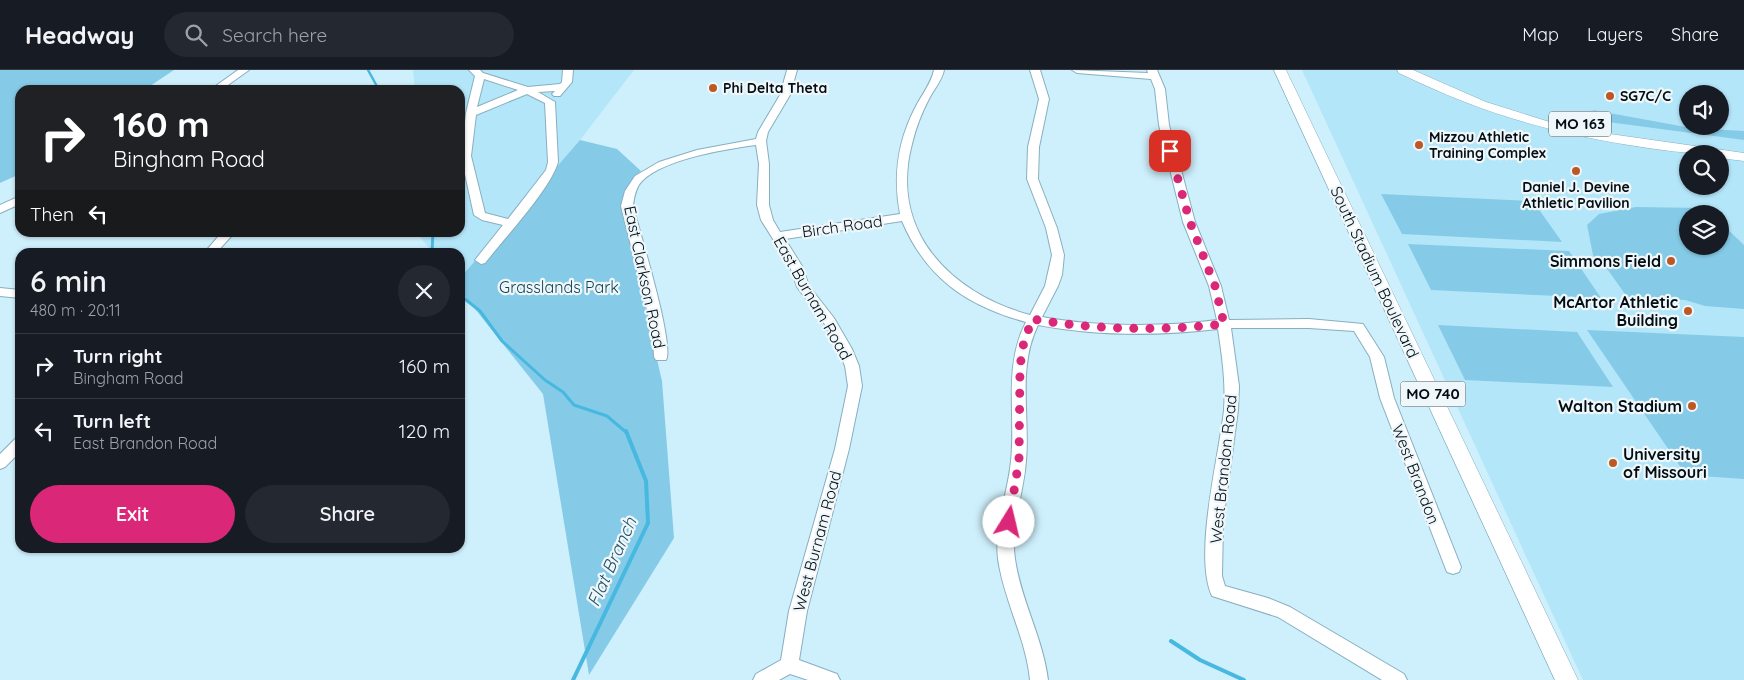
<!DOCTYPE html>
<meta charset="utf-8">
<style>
:root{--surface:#171b24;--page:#242831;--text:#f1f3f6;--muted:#9ea1a6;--line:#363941;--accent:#db2777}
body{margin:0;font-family:Quicksand,sans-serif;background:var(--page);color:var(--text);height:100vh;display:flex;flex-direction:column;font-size:19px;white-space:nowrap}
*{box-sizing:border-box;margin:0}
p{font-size:16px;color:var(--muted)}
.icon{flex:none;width:28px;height:28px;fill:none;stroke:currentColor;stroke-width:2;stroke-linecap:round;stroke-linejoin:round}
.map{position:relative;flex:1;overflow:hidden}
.sheet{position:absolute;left:15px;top:178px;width:450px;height:305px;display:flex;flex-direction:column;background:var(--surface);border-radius:15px;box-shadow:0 1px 4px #0004}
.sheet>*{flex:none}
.banner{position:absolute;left:15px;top:15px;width:450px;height:152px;border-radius:15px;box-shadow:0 1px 4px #0004;background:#202124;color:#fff;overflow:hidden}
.controls{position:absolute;left:1679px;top:15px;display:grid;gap:10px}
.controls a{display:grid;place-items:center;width:50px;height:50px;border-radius:50%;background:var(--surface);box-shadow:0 1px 4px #0004;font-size:25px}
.pin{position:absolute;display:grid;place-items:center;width:42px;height:42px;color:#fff;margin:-21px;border-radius:10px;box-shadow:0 2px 8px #0006}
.me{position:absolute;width:55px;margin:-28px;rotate:9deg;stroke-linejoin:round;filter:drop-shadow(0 0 4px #0008)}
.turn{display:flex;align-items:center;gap:18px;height:105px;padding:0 15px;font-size:22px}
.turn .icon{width:65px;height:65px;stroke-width:2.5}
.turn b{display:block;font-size:35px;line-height:42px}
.then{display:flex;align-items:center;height:48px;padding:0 15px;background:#0003;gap:10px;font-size:19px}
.round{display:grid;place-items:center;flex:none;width:52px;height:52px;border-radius:26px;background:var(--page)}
.headline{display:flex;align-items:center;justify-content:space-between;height:85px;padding:0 15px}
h1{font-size:30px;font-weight:600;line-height:38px}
.action{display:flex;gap:10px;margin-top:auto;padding:10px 15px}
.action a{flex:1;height:58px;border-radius:30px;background:var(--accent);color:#fff;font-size:20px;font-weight:600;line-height:58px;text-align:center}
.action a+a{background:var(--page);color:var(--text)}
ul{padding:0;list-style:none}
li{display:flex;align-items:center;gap:15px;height:65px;padding:0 15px;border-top:1px solid var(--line)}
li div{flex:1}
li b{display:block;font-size:19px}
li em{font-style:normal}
header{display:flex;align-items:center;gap:30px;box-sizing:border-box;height:70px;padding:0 25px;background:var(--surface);border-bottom:1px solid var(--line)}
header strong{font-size:24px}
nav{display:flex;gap:28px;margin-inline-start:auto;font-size:18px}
.search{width:350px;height:45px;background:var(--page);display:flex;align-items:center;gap:12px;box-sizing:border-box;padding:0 18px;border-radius:28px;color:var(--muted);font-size:19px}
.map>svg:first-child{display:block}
.built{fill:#b4e6fa;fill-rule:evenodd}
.green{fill:#85cbe7}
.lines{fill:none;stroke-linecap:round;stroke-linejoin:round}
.stream-far2{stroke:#47b8df;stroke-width:2.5}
.stream-far1{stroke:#47b8df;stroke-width:3}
.stream{stroke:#47b8df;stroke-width:4}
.minor-casing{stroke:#88afbf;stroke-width:2}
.major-casing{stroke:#88afbf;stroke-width:1}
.minor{fill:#fff;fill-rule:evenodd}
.major{fill:#fff;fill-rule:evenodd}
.route{stroke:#db2777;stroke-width:9;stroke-dasharray:0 16.2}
.poi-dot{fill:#bd5824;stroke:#eff7fb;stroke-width:2}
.labels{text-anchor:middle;stroke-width:4.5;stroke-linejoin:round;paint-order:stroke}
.far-poi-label{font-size:14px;font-weight:bold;fill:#020e13;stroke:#eff7fb;text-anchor:start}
.shield{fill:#eff7fb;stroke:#495459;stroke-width:1}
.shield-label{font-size:15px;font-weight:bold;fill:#020e13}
.street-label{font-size:16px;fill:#020e13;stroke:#eff7fb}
.poi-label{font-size:16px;font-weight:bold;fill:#020e13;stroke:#eff7fb;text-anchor:end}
.park-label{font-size:16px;fill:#0d3f50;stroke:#eff7fb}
.water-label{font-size:18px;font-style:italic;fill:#255365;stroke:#eff7fb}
</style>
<header>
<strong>Headway</strong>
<div class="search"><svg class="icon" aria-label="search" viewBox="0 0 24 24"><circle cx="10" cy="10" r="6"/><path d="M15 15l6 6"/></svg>Search here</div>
<nav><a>Map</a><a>Layers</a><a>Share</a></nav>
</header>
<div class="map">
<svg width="1744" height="610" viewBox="0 0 1744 610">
<rect width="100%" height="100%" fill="#ceeffc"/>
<!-- built -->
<path class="built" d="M413,0h221l-54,70 -120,138v-26h-28l-15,-19 43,-1v-142h-45z
M1302,0h442v610h-161zM1688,24h32v32h-32zM1688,84h32v32h-32zM1688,144h32v32h-32z"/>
<!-- green -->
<path class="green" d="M0,0h174l-30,20h-124v84l-20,9z
M1593,40l98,18 53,3v9l-136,-18 -14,-7z
M580,70l37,9 24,22c-13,12 -18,20 -19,38l40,172 12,157 -85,137 -46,-281 -83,-104v-12z
M1381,124l152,7 29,41 -160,-8z
M1636,137l69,1 6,6h-23v32h32v-24l24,23v64l-39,-3 -20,-6 -58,-3 -19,-27 -6,-3 -9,-12 -6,-30 12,-11z
M1408,174l161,7 32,47 -170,-8z
M1438,255l139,7 36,55 -148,-7z
M1587,260l157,7v142l-58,-4z"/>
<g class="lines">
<!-- stream-far2 -->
<path class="stream-far2" d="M368,0l11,20"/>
<!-- stream-far1 -->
<path class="stream-far1" d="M432,182l1,-20
M460,225l20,16 22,30 43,39 18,12 11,13 33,11 20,17"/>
<!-- stream -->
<path class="stream" d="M1171,571l29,19 44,20
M573,610l75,-157 -2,-42 -20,-50"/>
<!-- minor casing -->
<g class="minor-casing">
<path id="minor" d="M238,0h11l-28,20h-11z
M469,0h11l3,3 45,14 32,-3 2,-2 1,-12h10l-1,12 -12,14h-6l-2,-2 3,-3 -17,1 17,10 3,60c-6,25 -55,78 -73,101l-4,1 -6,-4 28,-35 -21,-5 -8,-5 -13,-59 5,-43 9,-37zM484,9l34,11 -41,17zM527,24l18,9 3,59 -2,8 -38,49 -23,-6 -14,-57 5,-41z
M787,0h10l-7,25 -22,37 -2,9 3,23v41l4,15 7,12 120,-18c-7,-37 -3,-71 15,-106 6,-12 16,-24 19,-38h10c-2,10 -9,18 -14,27 -8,15 -14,30 -18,47 -23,87 38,149 118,171l15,-29 7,-31 -6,-27 -19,-49 1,-32 11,-48 -9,-29h10l9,29 -10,48 -1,32 19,49 7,27 -2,20 -4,11 -16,31c54,10 120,10 175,3l-8,-34 -26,-64 -24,-97 -4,-36 -4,-10 -74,-6 -5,-3 76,3 -1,-3h10l8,19 4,36 26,97 26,64 8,34 80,-1 54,5 21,33 10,41 67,169 -2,5 -6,2 -6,-2 -2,-5 -65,-169 -10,-41 -16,-26 -45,-3h-78l8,58 -1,24 -15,112 -1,54 3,10 43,12 22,9 114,67 3,6h-25l-104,-63 -66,-21c-19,-41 7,-139 12,-186 2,-28 -2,-54 -6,-81 -59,7 -122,7 -180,-4 -21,43 -8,90 -12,136 -2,32 -16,65 -11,98 6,42 28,79 33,121h-18c-4,-42 -26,-79 -32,-121 -4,-33 10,-66 13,-98 5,-47 -8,-95 15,-139 -59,-16 -100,-44 -124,-101l-117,18 17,27 7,20 25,32 18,31 7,17 3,20 -13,63 -42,162 -8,49 38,14 3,6h-32l-18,-6 -11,6h-26l3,-6 25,-14 8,-49 46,-162 13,-63 -3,-20 -7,-17 -14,-26 -27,-36 -7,-21 -29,-46 -4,-15 2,-41 -3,-19c-30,4 -92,14 -114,36 -6,6 -8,16 -9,25 6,24 42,139 33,154h-10l-2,-3 -1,-23 -32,-128 4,-15 10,-15 24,-14 38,-12 59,-11 2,-7 22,-37z
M20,126v8l-20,9v-8z
M222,162h13l-18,20h-12z
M0,218l20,2v8l-20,-2z
M20,367v15l-15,15 -5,2v-15l15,-15z"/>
</g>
<!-- major casing -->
<g class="major-casing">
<path id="major" d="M1274,0h12l292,610h-23z
M1397,0h16l73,32 70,22 54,10 134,19v8l-24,-3v-4c-31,0 -60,-4 -91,-9 -86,-14 -152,-34 -230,-72z"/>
</g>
<!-- minor -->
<use href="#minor" class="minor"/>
<!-- major -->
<use href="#major" class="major"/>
</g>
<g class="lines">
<!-- route -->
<path class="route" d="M1009,452l10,-62 1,-90 2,-21 10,-30c64,11 128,12 192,5l-9,-38 -25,-64 -20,-71"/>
</g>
<!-- markers -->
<g class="poi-dot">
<circle cx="713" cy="18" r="5"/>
<circle cx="1610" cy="26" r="5"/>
<circle cx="1419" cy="75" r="5"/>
<circle cx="1576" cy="101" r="5"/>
<circle cx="1671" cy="191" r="5"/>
<circle cx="1688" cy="241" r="5"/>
<circle cx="1692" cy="336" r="5"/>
<circle cx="1613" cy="393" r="5"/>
</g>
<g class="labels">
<!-- far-poi labels -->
<g class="far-poi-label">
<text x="723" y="23">Phi Delta Theta</text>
<text x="1620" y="31">SG7C/C</text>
<text x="1429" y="72">Mizzou Athletic<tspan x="1429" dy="16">Training Complex</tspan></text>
<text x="1576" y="122" text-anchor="middle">Daniel J. Devine<tspan x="1576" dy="16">Athletic Pavilion</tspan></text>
</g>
<!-- shield labels -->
<g class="shield">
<rect x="1549" y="41.5" width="62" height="25" rx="4"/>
<rect x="1400.5" y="311.5" width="65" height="25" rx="4"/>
</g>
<g class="shield-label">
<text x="1580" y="59">MO 163</text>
<text x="1433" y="329">MO 740</text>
</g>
<!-- street labels -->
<g class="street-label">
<text transform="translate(842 156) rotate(-8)" y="6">Birch Road</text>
<text transform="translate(1375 202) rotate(65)" y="6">South Stadium Boulevard</text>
<text transform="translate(645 207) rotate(78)" y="6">East Clarkson Road</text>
<text transform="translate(813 228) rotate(60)" y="6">East Burnam Road</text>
<text transform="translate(1223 399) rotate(-84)" y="6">West Brandon Road</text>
<text transform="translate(1416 404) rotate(69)" y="6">West Brandon</text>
<text transform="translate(817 471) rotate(-75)" y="6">West Burnam Road</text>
</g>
<!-- poi labels -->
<g class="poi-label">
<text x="1661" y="197">Simmons Field</text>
<text x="1678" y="238">McArtor Athletic<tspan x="1678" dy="18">Building</tspan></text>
<text x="1682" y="342">Walton Stadium</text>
<text x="1623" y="390" text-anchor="start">University<tspan x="1623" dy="18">of Missouri</tspan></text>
</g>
<!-- park labels -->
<g class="park-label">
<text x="559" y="223">Grasslands Park</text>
</g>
<!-- water labels -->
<g class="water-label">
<text transform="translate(612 492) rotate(-66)" y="6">Flat Branch</text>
</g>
</g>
</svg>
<div class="controls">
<a><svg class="icon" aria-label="sound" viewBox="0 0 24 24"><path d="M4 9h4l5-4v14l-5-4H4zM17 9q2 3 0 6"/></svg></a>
<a><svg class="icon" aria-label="search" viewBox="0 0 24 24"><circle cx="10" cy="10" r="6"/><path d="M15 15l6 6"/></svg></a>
<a><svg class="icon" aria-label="layers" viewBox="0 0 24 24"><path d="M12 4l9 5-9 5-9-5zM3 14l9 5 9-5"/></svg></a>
</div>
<div class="pin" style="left:1170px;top:81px;background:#d93025"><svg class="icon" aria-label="arrive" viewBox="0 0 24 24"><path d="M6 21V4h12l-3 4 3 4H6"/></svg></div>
<svg class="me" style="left:1009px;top:452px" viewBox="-20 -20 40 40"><circle r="19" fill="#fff"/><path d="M0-13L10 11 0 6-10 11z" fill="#db2777"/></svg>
<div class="banner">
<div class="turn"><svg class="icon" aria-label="right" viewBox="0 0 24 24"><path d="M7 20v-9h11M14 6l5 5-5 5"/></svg><div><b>160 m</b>Bingham Road</div></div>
<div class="then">Then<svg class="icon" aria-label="left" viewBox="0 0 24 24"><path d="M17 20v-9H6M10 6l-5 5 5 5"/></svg></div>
</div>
<section class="sheet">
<div class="headline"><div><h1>6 min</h1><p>480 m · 20:11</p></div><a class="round"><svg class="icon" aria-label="close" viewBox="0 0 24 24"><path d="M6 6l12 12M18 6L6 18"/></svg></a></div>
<ul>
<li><svg class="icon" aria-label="right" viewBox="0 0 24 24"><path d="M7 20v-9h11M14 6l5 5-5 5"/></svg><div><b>Turn right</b><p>Bingham Road</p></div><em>160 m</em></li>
<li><svg class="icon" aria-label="left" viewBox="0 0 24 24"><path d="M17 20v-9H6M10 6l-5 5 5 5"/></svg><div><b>Turn left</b><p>East Brandon Road</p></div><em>120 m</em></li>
</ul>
<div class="action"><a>Exit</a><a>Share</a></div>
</section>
</div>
